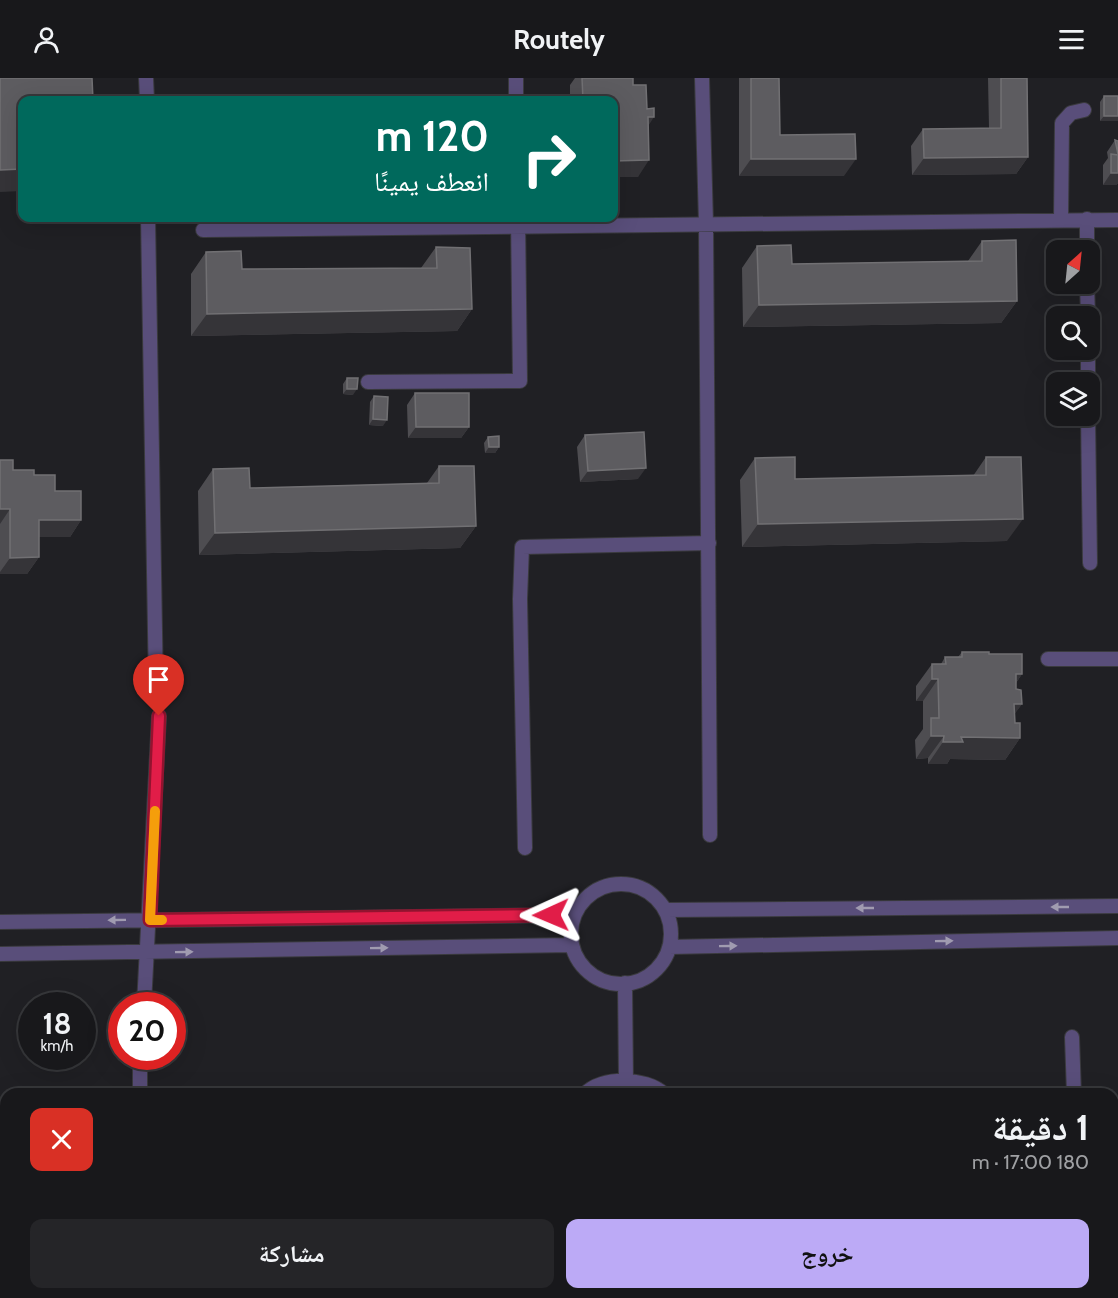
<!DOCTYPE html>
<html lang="ar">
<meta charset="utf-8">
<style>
:root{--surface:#18181b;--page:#252528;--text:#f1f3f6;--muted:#9fa0a3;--line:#36373a;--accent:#bcaaf6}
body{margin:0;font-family:Cabin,"Noto Naskh Arabic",sans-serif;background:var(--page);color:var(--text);direction:rtl;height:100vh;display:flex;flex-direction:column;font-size:22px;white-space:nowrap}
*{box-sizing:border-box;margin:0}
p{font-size:20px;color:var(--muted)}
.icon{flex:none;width:33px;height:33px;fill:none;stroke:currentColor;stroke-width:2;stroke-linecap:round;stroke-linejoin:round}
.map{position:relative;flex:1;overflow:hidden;direction:ltr}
.details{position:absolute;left:0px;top:1010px;width:1119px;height:212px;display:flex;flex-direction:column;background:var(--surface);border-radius:18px 18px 0 0;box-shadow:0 6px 24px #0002,0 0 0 2px var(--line);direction:rtl}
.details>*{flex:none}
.guide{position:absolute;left:18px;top:18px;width:600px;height:126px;border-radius:12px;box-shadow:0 6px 24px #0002,0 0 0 2px var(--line);direction:rtl;background:#00695c;color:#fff;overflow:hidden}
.needle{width:39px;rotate:27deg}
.tools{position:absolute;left:1046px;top:162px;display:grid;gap:12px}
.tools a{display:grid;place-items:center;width:54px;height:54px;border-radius:12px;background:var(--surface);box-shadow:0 6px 24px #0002,0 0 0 2px var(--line);font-size:30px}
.speed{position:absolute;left:18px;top:914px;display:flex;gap:12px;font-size:30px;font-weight:700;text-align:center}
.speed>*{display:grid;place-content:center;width:78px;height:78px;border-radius:50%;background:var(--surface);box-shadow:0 6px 24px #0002,0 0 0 2px var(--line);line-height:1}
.speed small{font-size:15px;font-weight:400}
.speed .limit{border:9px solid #d22;background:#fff;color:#111}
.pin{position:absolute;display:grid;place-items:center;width:51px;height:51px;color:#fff;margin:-62px -26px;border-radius:50% 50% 50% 0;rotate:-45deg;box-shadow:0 0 6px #0007}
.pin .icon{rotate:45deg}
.me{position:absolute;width:66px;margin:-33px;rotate:269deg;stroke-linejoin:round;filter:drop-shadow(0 0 4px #0008)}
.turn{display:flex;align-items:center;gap:21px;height:126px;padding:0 30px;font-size:27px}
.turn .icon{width:78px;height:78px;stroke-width:2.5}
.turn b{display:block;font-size:42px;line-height:51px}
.round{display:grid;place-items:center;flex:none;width:63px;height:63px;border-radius:12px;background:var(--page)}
.head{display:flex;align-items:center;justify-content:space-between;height:102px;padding:0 30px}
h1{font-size:36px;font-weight:700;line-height:45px}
.button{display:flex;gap:12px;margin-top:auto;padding:12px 30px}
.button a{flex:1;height:69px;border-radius:12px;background:var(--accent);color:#111;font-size:24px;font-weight:700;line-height:69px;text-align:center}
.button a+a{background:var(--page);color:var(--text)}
header{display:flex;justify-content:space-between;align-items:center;height:78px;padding:0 30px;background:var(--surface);font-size:27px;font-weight:700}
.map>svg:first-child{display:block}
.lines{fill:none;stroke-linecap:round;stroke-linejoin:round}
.lane-casing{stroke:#3a3a3e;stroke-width:16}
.lane{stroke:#594e7a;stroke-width:14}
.wall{fill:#4e4d51}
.shaded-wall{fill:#353438}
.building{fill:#5d5c60;stroke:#717073;stroke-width:1.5}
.oneway{fill:#a09bb0}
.route-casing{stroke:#92132f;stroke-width:15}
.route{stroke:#e11d48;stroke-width:10}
.slow{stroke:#f59e0b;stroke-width:10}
</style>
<header><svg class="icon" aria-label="menu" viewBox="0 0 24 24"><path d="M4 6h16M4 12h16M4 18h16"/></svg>Routely<svg class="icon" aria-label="person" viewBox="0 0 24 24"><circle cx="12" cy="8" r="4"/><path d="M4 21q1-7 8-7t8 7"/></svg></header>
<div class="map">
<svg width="1118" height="1220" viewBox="0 0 1118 1220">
<rect width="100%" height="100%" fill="#202024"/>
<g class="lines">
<!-- lane casing -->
<g class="lane-casing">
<path id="lane" d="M146,0l1,22
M516,0v22
M702,0l4,145 4,612
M148,140l8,472
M1061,141l1,-96 9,-10 13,-3
M1087,141v31
M203,152l915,-10
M1087,206l1,32
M1088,272v32
M368,304l152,-1 -2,-163
M1088,338l2,147
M1048,581h70
M525,770l-5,-249 2,-52 187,-4
M571 856a50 50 0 1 1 100 0a50 50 0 1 1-100 0Z
M665,832l453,-4
M0,844l574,-7
M669,869l449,-9
M0,876l572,-9
M625,905l1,99
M144,927l15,-289
M1072,959l2,57
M140,1016v-38
M585,1016c16,-18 61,-17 79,0
M144,1215v5
M681,1215l1,5
M1082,1215v5
M570,1220v-5"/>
</g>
<!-- lane -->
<use href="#lane" class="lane"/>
</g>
<!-- wall -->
<path class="wall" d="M575,0h58v7l16,40 -11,52 -24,-77h-44v-15z
M739,0h40l1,57 64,41h-105z
M988,0h39l1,79 -12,17 -104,1 -1,-29 12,-17 66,-1z
M1104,18h14v25h-18v-19z
M1115,62l3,1v42l-2,2h-13v-20l5,-7 -1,-6z
M982,163l35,60 -16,22 -258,4 -1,-59 15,-22 35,18 176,-3z
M436,169l36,62 -15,22 -266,5v-62l15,-22 36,17 179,-1z
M347,300l6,17 -10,-1v-10z
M415,315l54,34 -8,11h-53l-1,-33z
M374,318l9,30 -14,-1 1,-23z
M585,357l53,44 -58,3 -3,-35z
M488,359l11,10 -4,6h-10l-1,-10z
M986,379l21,84 -265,6 -2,-67 15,-22 40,21 178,-3z
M0,382l13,10 21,5 21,16 26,29 -11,17h-31v20l-12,17h-27z
M439,388l37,60 -16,22 -261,7 -1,-64 15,-22 37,19 177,-5z
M962,574l27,2 33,20 -6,9v6l6,15 -8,10 1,9 5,15 -15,22 -55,-1 -3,5h-19v-6l-12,1 -1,-19 8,-11v-28h-7v-15l16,-22h9l4,-7h13z"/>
<!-- shaded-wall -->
<path class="shaded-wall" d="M1104,38h14v5h-18z
M648,39h6l-11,17z
M1028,79l-12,17 -104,1 12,-17z
M751,81h105l-12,17h-105z
M649,82l-11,17h-24v-16z
M22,91v22l-22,1v-22z
M1111,95h7v10l-2,2h-13z
M1017,223l-16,22 -258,4 16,-22z
M472,231l-15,22 -266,5 16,-22z
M347,311h10l-4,6 -10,-1z
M373,341l14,1 -4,6 -14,-1z
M416,349h53l-8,11h-53z
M489,369h10l-4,6h-10z
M646,390l-8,11 -58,3 8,-11z
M0,431h10l-10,15z
M1023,441l-16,22 -265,6 16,-23z
M39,442h42l-11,17h-43z
M476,448l-16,22 -261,7 16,-22z
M39,479l-12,17h-27v-2l10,-14z
M1016,596h6l-15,22z
M932,601h6l-15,22h-7z
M1014,626h8l-16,22z
M931,658h13l-16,22 -12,1z
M961,659l59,1 -15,22 -55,-1 -3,5h-19l15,-22z"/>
<!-- building -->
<path class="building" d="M0,0h92l1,22h-71v69l-22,1z
M582,0h51v7h13l1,24 7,-1v9h-6l1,43 -35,1v-61h-31z
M751,0h28l1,57 75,-1 1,25h-105z
M1001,0h26l1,79 -104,1 -1,-29 78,-1z
M1104,18h14v20h-14z
M1115,62l3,1v13z
M1111,76l7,1v18h-7z
M1016,162l1,61 -258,4 -2,-59 34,-1 1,19 190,-3v-20z
M436,169l34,1 2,61 -265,5 -1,-62 35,-1 1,18 195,-1z
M347,300h11l-1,11h-10z
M415,315h54v34h-53z
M374,318l14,1 -1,23 -14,-1z
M644,354l2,36 -58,3 -3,-36z
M499,358v11h-10l-1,-10z
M795,379v22l191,-4v-18h35l2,62 -265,5 -3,-66z
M0,382h13v10h21v5h21v16h26v29h-42v37l-29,1v-49h-10z
M439,388h35l2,60 -261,7 -2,-64 36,-1 1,20 189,-5z
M962,574h27v2h33v20h-6v15l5,1 1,14h-8l1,19h5v15l-59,-1 2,5h-20l1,-6h-13v-18h8l-1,-39h-6v-15h14l-1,-7h17z"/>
<!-- one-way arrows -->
<defs><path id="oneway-solid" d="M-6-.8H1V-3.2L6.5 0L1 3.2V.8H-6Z" transform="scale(1.5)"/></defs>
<g class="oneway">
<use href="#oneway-solid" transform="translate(1060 829) rotate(180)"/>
<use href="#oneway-solid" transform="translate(865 830) rotate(180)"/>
<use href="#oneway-solid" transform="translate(117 842) rotate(179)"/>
<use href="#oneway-solid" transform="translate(944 863) rotate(-1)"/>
<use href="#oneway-solid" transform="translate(728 868) rotate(-1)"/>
<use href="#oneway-solid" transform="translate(379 870) rotate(-1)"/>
<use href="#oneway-solid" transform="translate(184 874) rotate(-1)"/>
</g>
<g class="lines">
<!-- route casing -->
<g class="route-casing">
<path id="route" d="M159,638l-9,204 401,-5"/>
</g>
<!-- route -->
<use href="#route" class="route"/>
<!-- slow -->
<path class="slow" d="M155,733l-5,109h12"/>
</g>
</svg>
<div class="tools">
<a><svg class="needle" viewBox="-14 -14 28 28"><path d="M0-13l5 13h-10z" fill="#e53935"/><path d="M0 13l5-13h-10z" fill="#9fa0a3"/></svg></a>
<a><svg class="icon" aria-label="search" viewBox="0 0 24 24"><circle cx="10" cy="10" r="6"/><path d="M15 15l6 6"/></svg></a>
<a><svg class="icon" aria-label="layers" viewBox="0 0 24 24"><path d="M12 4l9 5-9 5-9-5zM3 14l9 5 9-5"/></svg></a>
</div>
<div class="speed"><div>18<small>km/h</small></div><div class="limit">20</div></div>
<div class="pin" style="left:159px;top:638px;background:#d93025"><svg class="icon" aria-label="arrive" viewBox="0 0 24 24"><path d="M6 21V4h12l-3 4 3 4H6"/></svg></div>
<svg class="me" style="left:551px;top:837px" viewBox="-20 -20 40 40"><path d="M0-17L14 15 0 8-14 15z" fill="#e11d48" stroke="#fff" stroke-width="4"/></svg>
<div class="guide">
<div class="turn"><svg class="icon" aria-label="right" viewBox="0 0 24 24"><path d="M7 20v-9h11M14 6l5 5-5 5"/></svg><div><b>120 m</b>انعطف يمينًا</div></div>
</div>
<section class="details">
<div class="head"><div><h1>1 دقيقة</h1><p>180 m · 17:00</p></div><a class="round" style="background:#d93025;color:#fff"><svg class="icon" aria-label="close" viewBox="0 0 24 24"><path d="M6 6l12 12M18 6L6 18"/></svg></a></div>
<div class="button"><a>خروج</a><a>مشاركة</a></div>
</section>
</div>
